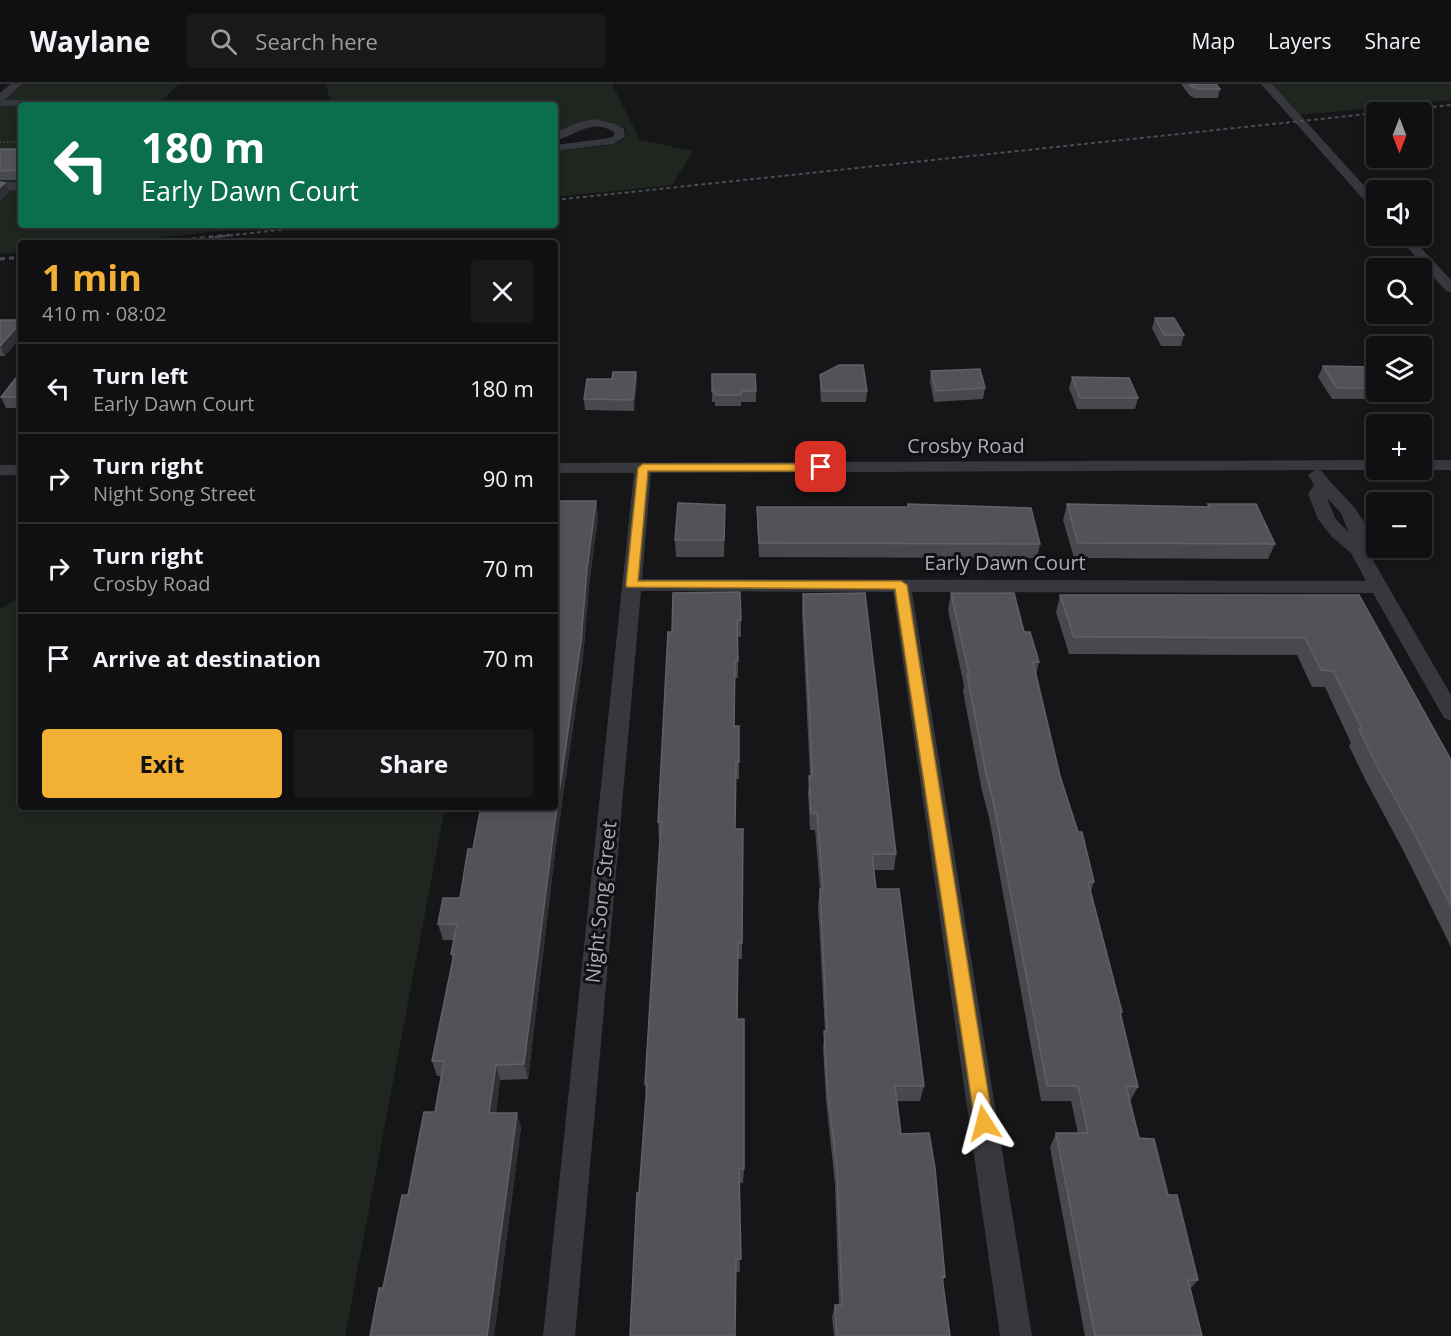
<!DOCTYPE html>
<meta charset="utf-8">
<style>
:root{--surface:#101012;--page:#19191b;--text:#f1f3f6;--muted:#9c9d9f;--line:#303032;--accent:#f2b134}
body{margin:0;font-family:"Open Sans",sans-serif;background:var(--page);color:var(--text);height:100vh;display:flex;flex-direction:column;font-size:22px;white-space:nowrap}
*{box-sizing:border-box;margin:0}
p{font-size:20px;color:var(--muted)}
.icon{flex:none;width:33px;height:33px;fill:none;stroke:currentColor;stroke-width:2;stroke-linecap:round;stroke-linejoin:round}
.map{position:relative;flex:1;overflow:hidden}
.drawer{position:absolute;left:18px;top:156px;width:540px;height:570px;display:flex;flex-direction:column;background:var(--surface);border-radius:6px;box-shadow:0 3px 9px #0003,0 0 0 2px var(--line)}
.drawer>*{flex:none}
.hud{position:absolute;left:18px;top:18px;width:540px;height:126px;border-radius:6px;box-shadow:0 3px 9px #0003,0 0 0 2px var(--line);background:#0b6e4f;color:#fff;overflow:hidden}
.needle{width:39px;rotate:180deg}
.tools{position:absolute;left:1366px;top:18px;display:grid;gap:12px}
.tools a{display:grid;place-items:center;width:66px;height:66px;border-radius:6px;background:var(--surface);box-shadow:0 3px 9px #0003,0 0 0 2px var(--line);font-size:30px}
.pin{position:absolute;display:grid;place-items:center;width:51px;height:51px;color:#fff;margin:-26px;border-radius:12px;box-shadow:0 3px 9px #0006}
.me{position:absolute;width:66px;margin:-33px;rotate:351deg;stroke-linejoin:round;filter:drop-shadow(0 0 4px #0008)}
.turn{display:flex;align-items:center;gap:21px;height:126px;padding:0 24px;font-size:27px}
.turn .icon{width:78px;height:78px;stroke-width:2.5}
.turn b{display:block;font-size:42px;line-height:51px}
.round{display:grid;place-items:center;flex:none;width:63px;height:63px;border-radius:6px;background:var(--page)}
.summary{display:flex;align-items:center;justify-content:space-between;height:102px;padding:0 24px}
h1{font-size:36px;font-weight:700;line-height:45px;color:var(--accent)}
.primary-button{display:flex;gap:12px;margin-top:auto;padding:12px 24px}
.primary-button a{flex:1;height:69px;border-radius:6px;background:var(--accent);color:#111;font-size:24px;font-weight:700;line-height:69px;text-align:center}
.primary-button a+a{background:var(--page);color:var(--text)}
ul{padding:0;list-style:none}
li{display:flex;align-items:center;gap:18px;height:90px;padding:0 24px;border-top:2px solid var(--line)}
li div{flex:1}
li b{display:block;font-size:22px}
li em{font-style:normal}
header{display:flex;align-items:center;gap:36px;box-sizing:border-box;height:84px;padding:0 30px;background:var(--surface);border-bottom:2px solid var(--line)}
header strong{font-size:28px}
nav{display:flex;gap:33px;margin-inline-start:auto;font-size:21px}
.search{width:420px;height:54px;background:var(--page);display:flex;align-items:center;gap:15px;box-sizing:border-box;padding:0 21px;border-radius:6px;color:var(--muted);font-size:22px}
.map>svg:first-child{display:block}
.green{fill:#1e261f}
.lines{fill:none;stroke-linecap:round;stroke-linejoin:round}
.path{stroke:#3d3f44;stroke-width:2;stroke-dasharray:1.5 2;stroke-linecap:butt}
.minor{fill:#37383d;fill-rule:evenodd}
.rail-far1{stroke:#4a4c52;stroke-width:2;stroke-dasharray:4 3;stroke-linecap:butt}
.rail{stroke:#4a4c52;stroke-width:3;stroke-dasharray:5 4;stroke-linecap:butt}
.wall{fill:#47494d}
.shaded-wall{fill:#2f3033}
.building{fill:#525359;stroke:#5f6168;stroke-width:1.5}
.route{fill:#f2b134;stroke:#9d7322;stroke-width:1.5}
.labels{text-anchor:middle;stroke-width:6;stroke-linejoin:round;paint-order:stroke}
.street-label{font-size:20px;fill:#a8adb8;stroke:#111113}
</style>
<header>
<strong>Waylane</strong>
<div class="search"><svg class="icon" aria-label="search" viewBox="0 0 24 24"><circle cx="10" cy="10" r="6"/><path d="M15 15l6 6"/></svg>Search here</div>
<nav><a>Map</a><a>Layers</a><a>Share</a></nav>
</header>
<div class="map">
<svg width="1451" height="1252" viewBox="0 0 1451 1252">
<rect width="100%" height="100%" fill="#161618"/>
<!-- green -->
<path class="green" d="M23,0h156l-18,17h-157z
M326,0h286l28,56 53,11 -21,34 -117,12v-46l50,-5 14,-4 6,-5 1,-7c-21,-16 -51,-11 -71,4v-29h-224z
M1272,0h179v16l-151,15z
M0,22h21v77h-21z
M0,106h21v35h259l-175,18h-84v9l-21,2z
M21,507v216h424l-100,529h-345v-727l14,-8z"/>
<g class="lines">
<!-- path -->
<path class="path" d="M0,58h21"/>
<!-- minor -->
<path class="minor" d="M11,0h11l-17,16 263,2 5,3 -273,1v-13z
M1261,0h11l105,116v11l-4,-1z
M595,35l21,5 8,5 1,8 -12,7 -58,7v-6l55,-7 4,-2v-4c-23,-14 -37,3 -59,9v-8c13,-7 25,-12 40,-14z
M0,98h21v8h-21z
M1397,152h13l41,44v12l-5,-1z
M1377,376v10h2h-62l5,1c16,24 53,45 45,79l84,145v26l-7,-3 -71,-125 -461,-1 120,744h-32l-107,-744 -252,-1 -66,745h-32l91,-863h-79v-10zM1315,386l-7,5 6,10 -6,9 10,25 14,18 19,16 15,28 -724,-2 9,-106zM1327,414l14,15 8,20 -14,-15z
M1422,376h29v10h-31h2z
M0,381h21v10h-21z"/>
<!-- rail-far1 -->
<path class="rail-far1" d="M1384,28l67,-7
M555,116l822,-87
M215,153l109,-12"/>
<!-- rail -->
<path class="rail" d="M155,159l74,-8
M0,175l21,-2"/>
</g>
<!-- wall -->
<path class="wall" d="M1181,0h35l4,5 -2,9h-23l-5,-2z
M0,65h21v31h-21z
M1155,234l29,17 -3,11h-20l-9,-18z
M0,236l5,36h-5z
M1323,282l54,5v21h11l-3,7h-53l-14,-22z
M931,287l54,17 -2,11 -49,3 -4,-20z
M636,288l1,10 -3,29 -49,-1 -1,-11 28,-20z
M712,290l44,17v11h-15v4h-26v-4h-3z
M820,291l47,16 -1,11h-45l-1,-16z
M1072,293l66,21 -3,11h-58l-8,-21z
M21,294v30h-15l-5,-11z
M596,417l2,17 -9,67 -6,73 -27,187 -28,234 -28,1 -4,33 25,14 -27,209h-124l38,-141 27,-83 6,-36h-4l-5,-15 21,-101 -2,-6 3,-14h-11l-5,-16 22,-26 13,-49z
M908,420l132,40 -3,14 -278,-1 -2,-36v-14h150z
M1067,420l140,3 1,-3 67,40 -7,15 -194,-1 -11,-38z
M725,438l-1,35h-48l-1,-17z
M673,509l68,27v17h-3v41h-3l-1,48h5v53h-3l-1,50h8l-1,130h-5v60l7,150 -1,14h-4l1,89h-4l-97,-79 7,-97 -1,-12 15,-246h-1l-1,-16 14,-190z
M951,509l73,39 15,30 -3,13 24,101 34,106 -3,9 31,121 -1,3 17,72 -8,14 9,37 29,57 30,85 -8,9 12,47h-117l-35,-189 6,-14h22l-7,-32h-30l-52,-284 -7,-26 -19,-100 1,-5 -16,-76z
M803,510l93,260 -2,16h-20l2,19 48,197 -4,15h-23l4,33 44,143 -3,5 8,54h-116l-2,-19 3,-12h4l-4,-121 -9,-84 -3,-53 2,-16 -7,-125 2,-17 -5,-59h-5l-2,-38 2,-16 -8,-165z
M1060,511h299l92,165v187l-48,-97 -37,-69 -17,-35 2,-3 -26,-56h-13l-15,-32 -228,-1 -13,-42z"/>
<!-- shaded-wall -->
<path class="shaded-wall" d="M21,81v15l-4,-10z
M5,99l4,9 -9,10v-15z
M21,238v16l-16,18 -5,-10z
M636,288l1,10 -3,29 -1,-11z
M596,417l2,17 -9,67 -6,73 -27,187 -28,234 -4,-15 63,-495z
M725,421v17l-1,35v-17z
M496,981l4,15 -6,47 -5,-14z
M517,1029l4,14 -27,209h-7z"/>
<!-- building -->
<path class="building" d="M1190,0h26l4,5h-23l-5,-2z
M0,65h21v16l-4,5 -17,1z
M0,98l5,1 -5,4z
M1155,234h19l10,17h-20z
M0,236h21v2l-21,24z
M839,281h24l4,26h-45l-2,-16z
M1323,282l51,1 3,4v17h-40z
M980,285l5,19 -49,3 -5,-20z
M613,288h23l-3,28 -49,-1 3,-20h25z
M712,290h43l1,17h-15v4h-26v-4h-3z
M1072,293l57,1 9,20h-58z
M16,294h5v19h-20z
M555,417h41l-9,68 -6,72 -27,187 -30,236 -28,1 -7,48h28l-30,223h-117l9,-48h4l19,-93h6l16,-83h11l9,-51h-12l22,-107h-3l6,-30h-19l5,-26h17l8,-49h5l8,-42h74z
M678,419l47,2 -1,35h-49z
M908,420l123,4 9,36 -281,-1 -2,-36h151z
M1067,420l143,3 -2,-3h48l19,40 -197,-1z
M740,508l1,28h-4l1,41h-3l-1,65h5v36h-3l-1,67h8l-1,114h-4l-1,76h7v150h-5l2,90 -5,1 -1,76h-105l7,-143h2l8,-109h-2l16,-262h-3l10,-190h4l1,-39z
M865,509l31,261h-24l4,35h23l25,197h-29l6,48 28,-1 6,35 10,109 -3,-1 8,60h-113l-2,-31h7l-5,-135 -10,-85 -3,-54h3l-7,-142h3l-6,-76h-6l-2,-37h3l-2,-50 -7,-132z
M951,509h63l10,39h6l9,30h-6l27,114 18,56h4l12,50h-6l34,130h-2l18,75 -12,-1 13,52 15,1 14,56h9l21,85h-10l14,56h-107l-39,-203h32l-10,-47h-31l-54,-286 -7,-26 -19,-100h2z
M1060,511h299l92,165v146l-37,-73 -38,-69 -17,-35h3l-29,-58 -12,-1 -16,-32 -231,-1z"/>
<!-- route -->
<path class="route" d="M643,380h178l5,3 -5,4h-173l-10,110h263l6,4 86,538 -3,7 -6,2 -7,-2 -2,-7 -80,-534 -268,-2 -1,-2 12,-117z"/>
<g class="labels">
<!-- street labels -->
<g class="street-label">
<text x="966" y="369">Crosby Road</text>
<text x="1005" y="486">Early Dawn Court</text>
<text transform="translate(601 818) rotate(-84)" y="7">Night Song Street</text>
</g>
</g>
</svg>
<div class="tools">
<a><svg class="needle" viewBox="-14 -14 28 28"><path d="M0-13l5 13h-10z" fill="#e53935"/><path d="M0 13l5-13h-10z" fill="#9c9d9f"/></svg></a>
<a><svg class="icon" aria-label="sound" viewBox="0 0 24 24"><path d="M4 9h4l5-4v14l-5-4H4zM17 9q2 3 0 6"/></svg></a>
<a><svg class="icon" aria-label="search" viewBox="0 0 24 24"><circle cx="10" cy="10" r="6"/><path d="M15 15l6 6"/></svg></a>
<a><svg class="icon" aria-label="layers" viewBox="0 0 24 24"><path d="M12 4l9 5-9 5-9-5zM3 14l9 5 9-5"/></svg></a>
<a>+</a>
<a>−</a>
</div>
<div class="pin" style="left:821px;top:383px;background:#d93025"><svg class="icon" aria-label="arrive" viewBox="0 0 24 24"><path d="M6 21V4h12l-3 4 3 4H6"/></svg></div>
<svg class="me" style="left:984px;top:1039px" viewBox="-20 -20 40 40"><path d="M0-17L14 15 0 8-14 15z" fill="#f2b134" stroke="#fff" stroke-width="4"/></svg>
<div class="hud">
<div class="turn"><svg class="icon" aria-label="left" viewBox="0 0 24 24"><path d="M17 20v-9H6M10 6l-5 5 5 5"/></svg><div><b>180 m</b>Early Dawn Court</div></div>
</div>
<section class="drawer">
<div class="summary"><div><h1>1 min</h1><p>410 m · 08:02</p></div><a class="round"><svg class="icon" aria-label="close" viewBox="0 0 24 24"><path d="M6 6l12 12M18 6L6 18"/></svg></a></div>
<ul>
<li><svg class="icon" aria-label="left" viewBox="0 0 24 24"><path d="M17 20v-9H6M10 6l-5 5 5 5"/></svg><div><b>Turn left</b><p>Early Dawn Court</p></div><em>180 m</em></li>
<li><svg class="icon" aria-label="right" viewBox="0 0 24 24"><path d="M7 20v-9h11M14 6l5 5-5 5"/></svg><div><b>Turn right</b><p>Night Song Street</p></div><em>90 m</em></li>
<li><svg class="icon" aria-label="right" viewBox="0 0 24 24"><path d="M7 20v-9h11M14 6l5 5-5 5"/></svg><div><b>Turn right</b><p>Crosby Road</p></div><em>70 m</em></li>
<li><svg class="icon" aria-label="arrive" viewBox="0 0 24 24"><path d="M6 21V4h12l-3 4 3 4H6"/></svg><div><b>Arrive at destination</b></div><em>70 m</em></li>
</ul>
<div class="primary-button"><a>Exit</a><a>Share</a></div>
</section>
</div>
